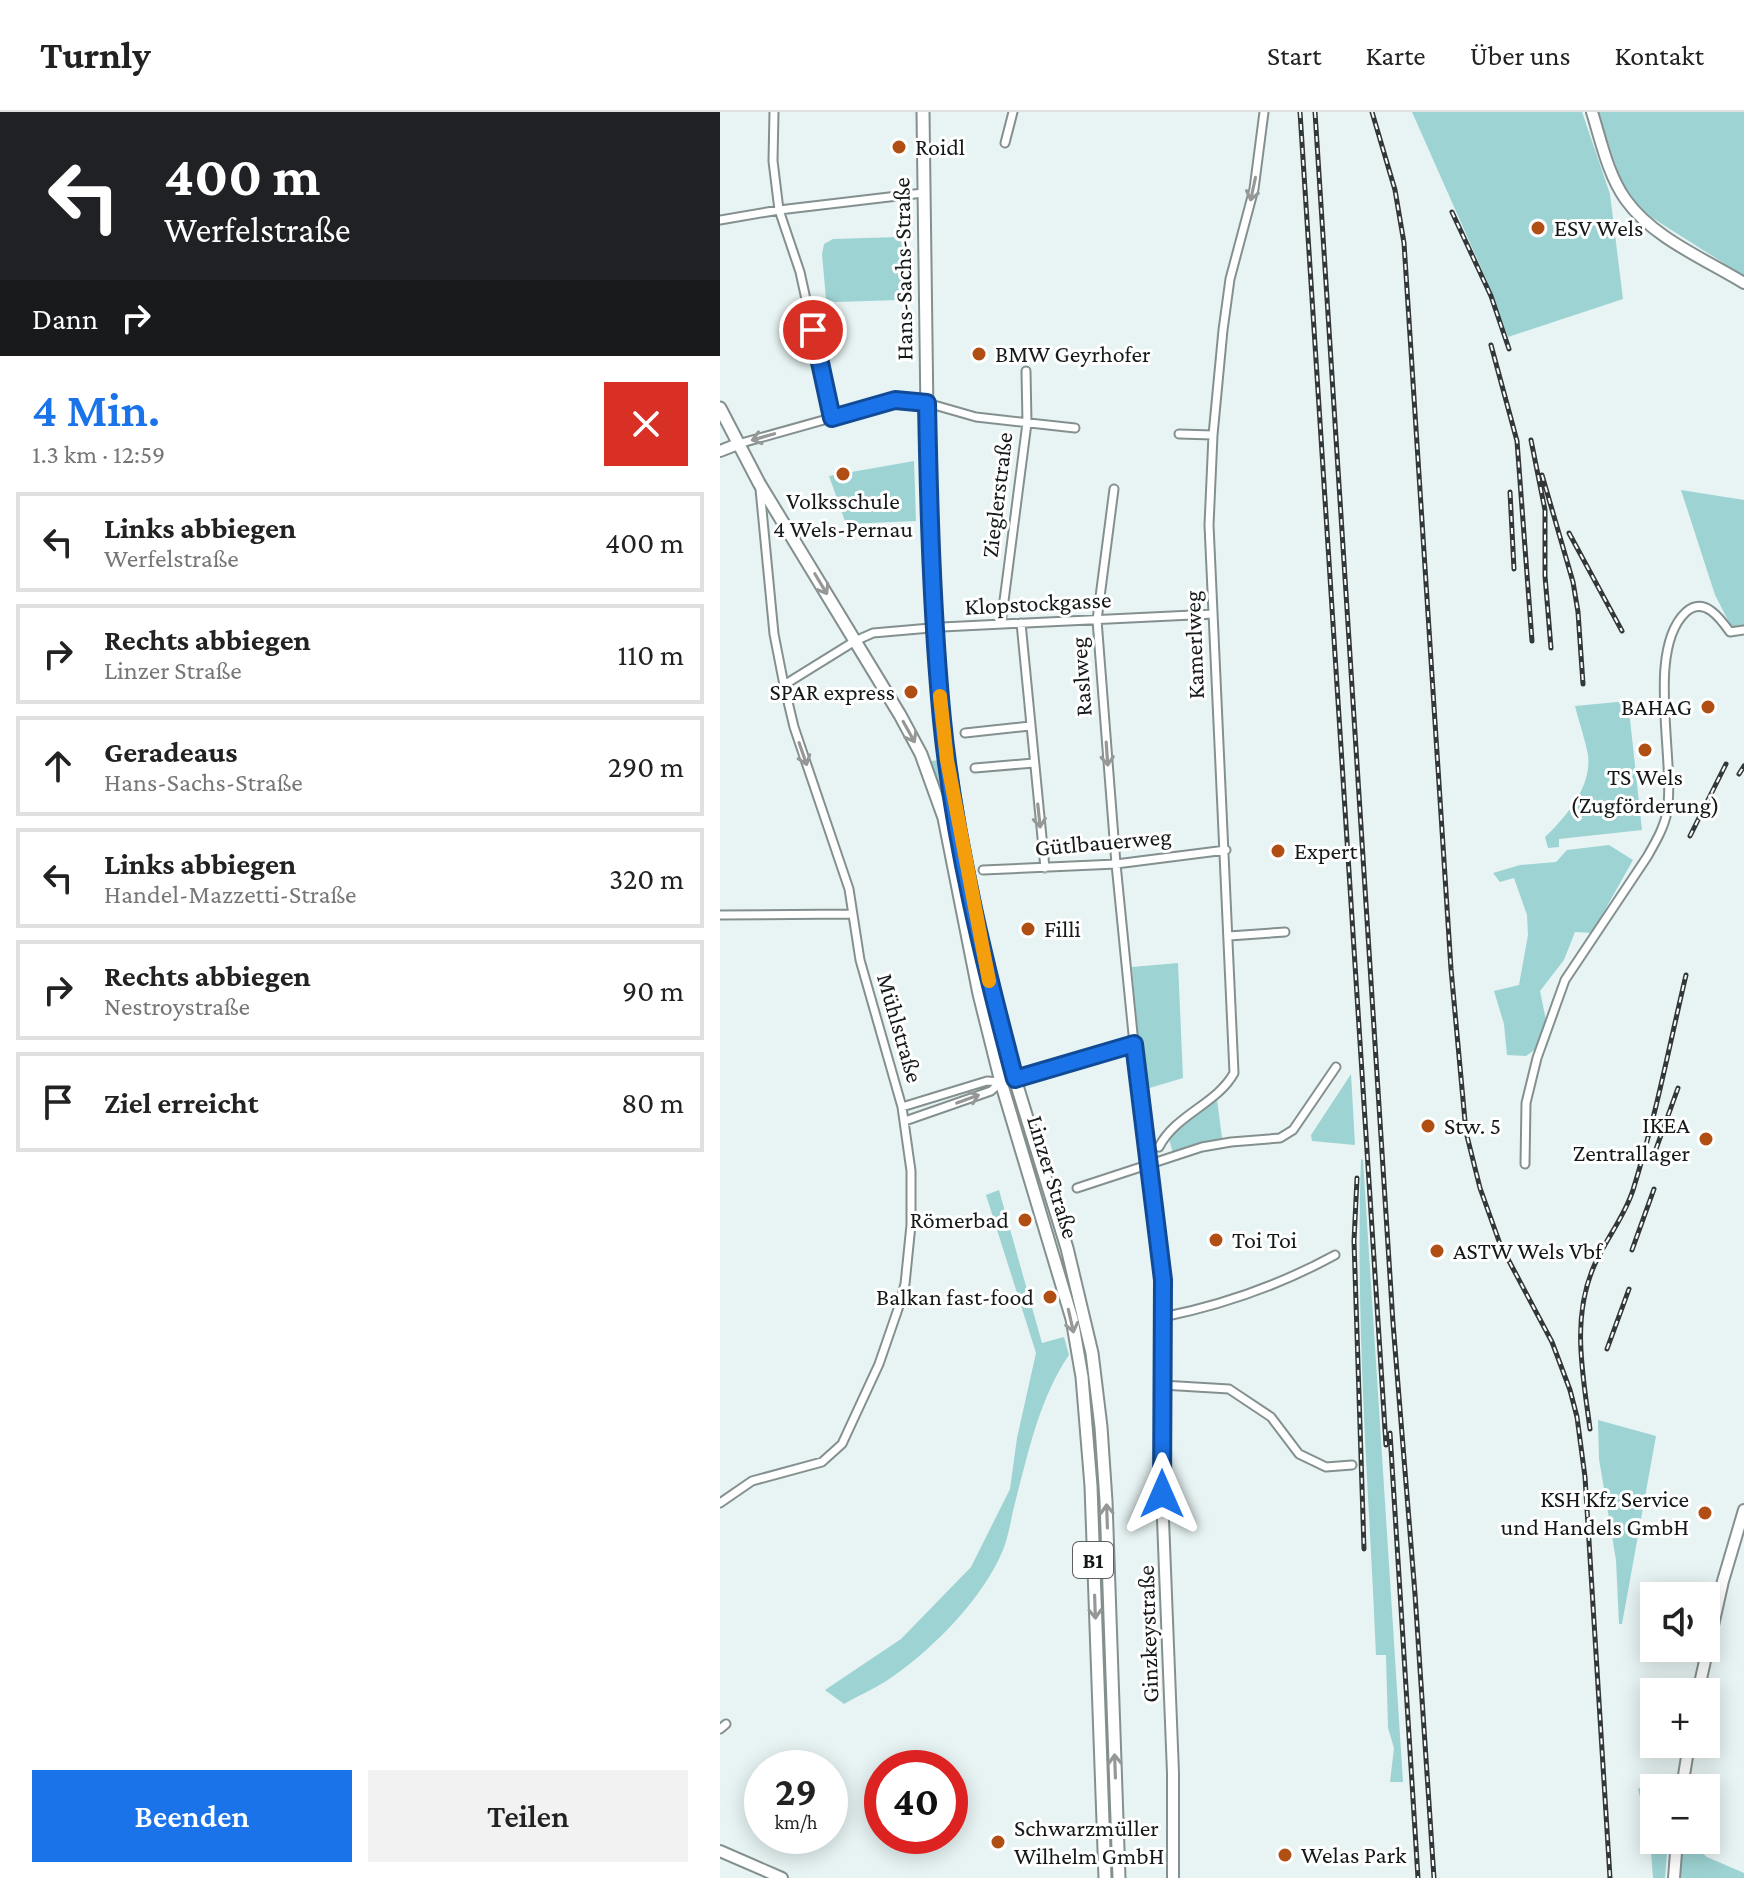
<!DOCTYPE html>
<html lang="de">
<meta charset="utf-8">
<style>
:root{--surface:#fff;--page:#f2f2f2;--text:#222;--muted:#767676;--line:#e0e0e0;--accent:#1a73e8}
body{margin:0;font-family:"Crimson Pro",serif;background:var(--page);color:var(--text);height:100vh;display:flex;flex-direction:column;font-size:30px;white-space:nowrap}
*{box-sizing:border-box;margin:0}
p{font-size:26px;color:var(--muted)}
.icon{flex:none;width:44px;height:44px;fill:none;stroke:currentColor;stroke-width:2;stroke-linecap:round;stroke-linejoin:round}
.map{position:relative;flex:1;overflow:hidden}
.panel{display:flex;flex-direction:column;background:var(--surface);width:720px}
.panel>*{flex:none}
.hud{background:#202124;color:#fff;overflow:hidden}
.fabs{position:absolute;left:920px;top:1470px;display:grid;gap:16px}
.fabs a{display:grid;place-items:center;width:80px;height:80px;border-radius:0px;background:var(--surface);box-shadow:0 4px 20px #0003;font-size:40px}
.speed{position:absolute;left:24px;top:1638px;display:flex;gap:16px;font-size:40px;font-weight:700;text-align:center}
.speed>*{display:grid;place-content:center;width:104px;height:104px;border-radius:50%;background:var(--surface);box-shadow:0 4px 20px #0003;line-height:1}
.speed small{font-size:20px;font-weight:400}
.speed .limit{border:12px solid #d22;background:#fff;color:#111}
.pin{position:absolute;display:grid;place-items:center;width:68px;height:68px;color:#fff;margin:-34px;border:4px solid #fff;border-radius:50%;box-shadow:0 2px 8px #0007}
.me{position:absolute;width:88px;margin:-44px;rotate:0deg;stroke-linejoin:round;filter:drop-shadow(0 0 6px #0008)}
.turn{display:flex;align-items:center;gap:28px;height:168px;padding:0 32px;font-size:36px}
.turn .icon{width:104px;height:104px;stroke-width:2.5}
.turn b{display:block;font-size:56px;line-height:68px}
.then{display:flex;align-items:center;height:76px;padding:0 32px;background:#0003;gap:16px;font-size:30px}
.round{display:grid;place-items:center;flex:none;width:84px;height:84px;border-radius:0px;background:var(--page)}
.head{display:flex;align-items:center;justify-content:space-between;height:136px;padding:0 32px}
h1{font-size:48px;font-weight:600;line-height:60px;color:var(--accent)}
.button{display:flex;gap:16px;margin-top:auto;padding:16px 32px}
.button a{flex:1;height:92px;border-radius:0px;background:var(--accent);color:#fff;font-size:32px;font-weight:600;line-height:92px;text-align:center}
.button a+a{background:var(--page);color:var(--text)}
ul{padding:0;list-style:none}
li{display:flex;align-items:center;gap:24px;height:100px;margin:0 16px 12px;padding:0 16px;border:4px solid var(--line);border-radius:0px}
li div{flex:1}
li b{display:block;font-size:30px}
li em{font-style:normal}
header{display:flex;align-items:center;gap:48px;box-sizing:border-box;height:112px;padding:0 40px;background:var(--surface);border-bottom:2px solid var(--line)}
header strong{font-size:38px}
nav{display:flex;gap:44px;margin-inline-start:auto;font-size:28px}
main{display:flex;flex:1;min-height:0}
.map>svg:first-child{display:block}
.green{fill:#9ed3d3}
.lines{fill:none;stroke-linecap:round;stroke-linejoin:round}
.street-casing{stroke:#84908f;stroke-width:11}
.secondary-casing{stroke:#84908f;stroke-width:14}
.primary-casing{stroke:#84908f;stroke-width:15}
.street{stroke:#fff;stroke-width:7}
.secondary{stroke:#fff;stroke-width:10}
.primary{stroke:#fff;stroke-width:11}
.rail-casing{stroke:#323737;stroke-width:5}
.rail{stroke:#fff;stroke-width:2;stroke-dasharray:6;stroke-linecap:butt}
.oneway{stroke:#969898}
.route-casing{stroke:#114b97;stroke-width:20}
.route{stroke:#1a73e8;stroke-width:14}
.slow{stroke:#f59e0b;stroke-width:14}
.poi-dot{fill:#b04e13;stroke:#fff;stroke-width:3}
.labels{text-anchor:middle;stroke-width:6;stroke-linejoin:round;paint-order:stroke}
.shield{fill:#fff;stroke:#5b5e5e;stroke-width:2}
.shield-label{font-size:22px;font-weight:bold;fill:#151919}
.poi-label{font-size:24px;fill:#151919;stroke:#fff;text-anchor:start}
.street-label{font-size:24px;fill:#151919;stroke:#fff}
</style>
<header>
<strong>Turnly</strong>
<nav><a>Start</a><a>Karte</a><a>Über uns</a><a>Kontakt</a></nav>
</header>
<main>
<section class="panel">
<div class="hud">
<div class="turn"><svg class="icon" aria-label="left" viewBox="0 0 24 24"><path d="M17 20v-9H6M10 6l-5 5 5 5"/></svg><div><b>400 m</b>Werfelstraße</div></div>
<div class="then">Dann<svg class="icon" aria-label="right" viewBox="0 0 24 24"><path d="M7 20v-9h11M14 6l5 5-5 5"/></svg></div>
</div>
<div class="head"><div><h1>4 Min.</h1><p>1.3 km · 12:59</p></div><a class="round" style="background:#d93025;color:#fff"><svg class="icon" aria-label="close" viewBox="0 0 24 24"><path d="M6 6l12 12M18 6L6 18"/></svg></a></div>
<ul>
<li><svg class="icon" aria-label="left" viewBox="0 0 24 24"><path d="M17 20v-9H6M10 6l-5 5 5 5"/></svg><div><b>Links abbiegen</b><p>Werfelstraße</p></div><em>400 m</em></li>
<li><svg class="icon" aria-label="right" viewBox="0 0 24 24"><path d="M7 20v-9h11M14 6l5 5-5 5"/></svg><div><b>Rechts abbiegen</b><p>Linzer Straße</p></div><em>110 m</em></li>
<li><svg class="icon" aria-label="ahead" viewBox="0 0 24 24"><path d="M12 20V5M6 11l6-6 6 6"/></svg><div><b>Geradeaus</b><p>Hans-Sachs-Straße</p></div><em>290 m</em></li>
<li><svg class="icon" aria-label="left" viewBox="0 0 24 24"><path d="M17 20v-9H6M10 6l-5 5 5 5"/></svg><div><b>Links abbiegen</b><p>Handel-Mazzetti-Straße</p></div><em>320 m</em></li>
<li><svg class="icon" aria-label="right" viewBox="0 0 24 24"><path d="M7 20v-9h11M14 6l5 5-5 5"/></svg><div><b>Rechts abbiegen</b><p>Nestroystraße</p></div><em>90 m</em></li>
<li><svg class="icon" aria-label="arrive" viewBox="0 0 24 24"><path d="M6 21V4h12l-3 4 3 4H6"/></svg><div><b>Ziel erreicht</b></div><em>80 m</em></li>
</ul>
<div class="button"><a>Beenden</a><a>Teilen</a></div>
</section>
<div class="map">
<svg width="1024" height="1766" viewBox="0 0 1024 1766">
<rect width="100%" height="100%" fill="#e7f4f3"/>
<!-- green -->
<path class="green" d="M692,0h170l28,82 13,105 -115,38 -22,-58z
M878,0h146v164l-101,-64 -22,-31z
M178,125l9,9 1,44 -2,7 -6,3 -65,2 -9,-3 -4,-45 2,-10 9,-5z
M194,349l2,60 -70,3 -17,-48z
M961,378l63,10v126l-12,2 -17,-33z
M908,589l14,129 -83,9v8l-11,1 -3,-11c21,-20 47,-50 43,-82 -3,-16 -9,-33 -13,-49z
M221,648l21,107 -2,1 -9,-45 -21,-62z
M889,733l24,15 -41,73 -17,-1 -11,28 -24,31 7,34 -11,24 -10,7 -19,-1 -3,-31 -10,-33 25,-6 9,-50 -1,-20 -13,-37 -14,4 -7,-9 27,-8 36,-3 11,-12z
M458,851l5,115 -40,12 -11,-123z
M631,962l4,71 -43,-4 -1,-6z
M497,987l5,39 -49,15 -5,-17z
M641,1047l2,1 40,622h-13l4,-34 -6,-20 -2,-73h-10c-7,-165 -21,-330 -15,-496z
M279,1078l43,153 22,-6 5,18c-29,42 -41,98 -54,148 -4,15 -6,32 -12,47 -19,47 -70,99 -111,127 -15,11 -33,18 -48,27l-19,-14 76,-51 70,-72 39,-78 7,-51 19,-85 -50,-158z
M878,1308l58,16 -34,188h-3l-3,-64 -17,-101z
M923,1674l11,21v33h14l-3,38h-12l-3,-39 -12,-50z
M961,1728h5l21,17 37,16v5h-65z"/>
<g class="lines">
<!-- street casing -->
<g class="street-casing">
<path id="street" d="M54,0l-1,49 6,49 21,62 32,146
M285,31l8,-31
M0,108l59,-10 144,-17
M459,322l34,1
M18,332l157,-44 32,3 49,14 99,11
M394,377l-17,131 19,244 18,180
M301,511l24,245
M281,512l26,-201 -1,-52
M64,573l71,-44 18,-8 69,-6 271,-13
M245,621l65,-7
M255,656l59,-5
M263,758l133,-6 110,-14
M0,803l131,-1
M509,824l56,-4
M182,995l85,-26 14,1
M185,1009l86,-30 10,-9
M439,1035c16,-32 58,-43 75,-74l-25,-548 4,-90 10,-105 7,-51 24,-90 10,-77
M805,1052l1,-61 11,-45 28,-78 82,-123c8,-14 17,-29 20,-45 9,-51 -22,-162 19,-200 18,-16 34,6 44,20l14,-2
M357,1076l125,-41 29,-5 49,-4 13,-8 43,-63
M443,1205c59,-12 119,-33 172,-62
M442,1273l67,4 42,28 28,37 27,13 26,-2
M0,1391l32,-22 70,-19 20,-18 37,-80 19,-55 7,-25 6,-59v-54l-9,-64 -42,-147 -11,-71 -55,-162 -10,-42 -10,-51 -14,-145
M0,1617l6,-5"/>
</g>
<!-- secondary casing -->
<g class="secondary-casing">
<path id="secondary" d="M872,0c9,29 16,63 34,88 27,38 79,59 118,83
M0,339l18,-7
M281,970l133,-38 29,236 -1,214 11,279v105
M978,1580l25,-111 21,-71
M962,1676l7,-44
M0,1739l62,27
M954,1766l3,-38"/>
</g>
<!-- primary casing -->
<g class="primary-casing">
<path id="primary" d="M203,0l5,378 14,231 17,104 32,165 24,89 52,169 25,105 9,74 5,74 13,377
M0,296l39,75 141,232 21,39 23,64 35,176 22,88 71,237 10,58 9,109 14,392"/>
</g>
<!-- street -->
<use href="#street" class="street"/>
<!-- secondary -->
<use href="#secondary" class="secondary"/>
<!-- primary -->
<use href="#primary" class="primary"/>
<!-- rail casing -->
<g class="rail-casing">
<path id="rail" d="M580,0l86,1333
M595,0l78,1211 22,271 19,284
M652,0l23,78 9,53 47,726 15,163 14,56 20,56 52,98 18,48 7,27 8,60 25,401
M732,100l39,84 18,53
M771,233l26,96 15,200
M811,328l14,70v66l6,72
M822,363l31,107 5,30 5,72
M790,380l4,77
M849,421l53,98
M1019,662l5,-8
M970,724l36,-72
M936,1037l22,-61
M637,1066l-3,63 10,308
M912,1138l22,-61
M887,1237l22,-60
M870,1317c-7,-54 -19,-110 4,-163 11,-26 30,-48 39,-76 22,-70 36,-143 53,-215
M670,1321l28,445"/>
</g>
<!-- rail -->
<use href="#rail" class="rail"/>
</g>
<!-- one-way arrows -->
<defs><path id="oneway-shaft" d="M-6 0H5M1.5-3L5.5 0L1.5 3" fill="none" stroke-width="1.6" stroke-linecap="round" stroke-linejoin="round" transform="scale(2)"/></defs>
<g class="oneway">
<use href="#oneway-shaft" transform="translate(533 77) rotate(102)"/>
<use href="#oneway-shaft" transform="translate(43 325) rotate(164)"/>
<use href="#oneway-shaft" transform="translate(101 472) rotate(59)"/>
<use href="#oneway-shaft" transform="translate(189 620) rotate(61)"/>
<use href="#oneway-shaft" transform="translate(83 642) rotate(71)"/>
<use href="#oneway-shaft" transform="translate(387 642) rotate(86)"/>
<use href="#oneway-shaft" transform="translate(319 704) rotate(84)"/>
<use href="#oneway-shaft" transform="translate(248 987) rotate(-20)"/>
<use href="#oneway-shaft" transform="translate(351 1209) rotate(77)"/>
<use href="#oneway-shaft" transform="translate(387 1404) rotate(-92)"/>
<use href="#oneway-shaft" transform="translate(375 1495) rotate(88)"/>
<use href="#oneway-shaft" transform="translate(395 1654) rotate(-92)"/>
</g>
<g class="lines">
<!-- route casing -->
<g class="route-casing">
<path id="route" d="M93,218l19,88 63,-18 32,3c2,106 5,212 15,317 12,121 42,242 73,359l119,-35 29,236 -1,214"/>
</g>
<!-- route -->
<use href="#route" class="route"/>
<!-- slow -->
<path class="slow" d="M220,584l7,64 42,221"/>
</g>
<!-- markers -->
<g class="poi-dot">
<circle cx="179" cy="35" r="8"/>
<circle cx="818" cy="116" r="8"/>
<circle cx="259" cy="242" r="8"/>
<circle cx="123" cy="362" r="8"/>
<circle cx="191" cy="580" r="8"/>
<circle cx="988" cy="595" r="8"/>
<circle cx="925" cy="638" r="8"/>
<circle cx="558" cy="739" r="8"/>
<circle cx="308" cy="817" r="8"/>
<circle cx="708" cy="1014" r="8"/>
<circle cx="986" cy="1027" r="8"/>
<circle cx="305" cy="1108" r="8"/>
<circle cx="496" cy="1128" r="8"/>
<circle cx="717" cy="1139" r="8"/>
<circle cx="330" cy="1185" r="8"/>
<circle cx="985" cy="1401" r="8"/>
<circle cx="278" cy="1730" r="8"/>
<circle cx="565" cy="1743" r="8"/>
</g>
<g class="labels">
<!-- shield labels -->
<rect class="shield" x="353" y="1430" width="40" height="36" rx="6"/>
<g class="shield-label">
<text x="373" y="1456">B1</text>
</g>
<!-- poi labels -->
<g class="poi-label">
<text x="195" y="43">Roidl</text>
<text x="834" y="124">ESV Wels</text>
<text x="275" y="250">BMW Geyrhofer</text>
<text x="123" y="397" text-anchor="middle">Volksschule<tspan x="123" dy="28">4 Wels-Pernau</tspan></text>
<text x="175" y="588" text-anchor="end">SPAR express</text>
<text x="972" y="603" text-anchor="end">BAHAG</text>
<text x="925" y="673" text-anchor="middle">TS Wels<tspan x="925" dy="28">(Zugförderung)</tspan></text>
<text x="574" y="747">Expert</text>
<text x="324" y="825">Filli</text>
<text x="970" y="1021" text-anchor="end">IKEA<tspan x="970" dy="28">Zentrallager</tspan></text>
<text x="724" y="1022">Stw. 5</text>
<text x="289" y="1116" text-anchor="end">Römerbad</text>
<text x="512" y="1136">Toi Toi</text>
<text x="733" y="1147">ASTW Wels Vbf</text>
<text x="314" y="1193" text-anchor="end">Balkan fast-food</text>
<text x="969" y="1395" text-anchor="end">KSH Kfz Service<tspan x="969" dy="28">und Handels GmbH</tspan></text>
<text x="294" y="1724">Schwarzmüller<tspan x="294" dy="28">Wilhelm GmbH</tspan></text>
<text x="581" y="1751">Welas Park</text>
</g>
<!-- street labels -->
<g class="street-label">
<text transform="translate(183 157) rotate(-91)" y="8">Hans-Sachs-Straße</text>
<text transform="translate(277 383) rotate(-83)" y="8">Zieglerstraße</text>
<text transform="translate(318 491) rotate(-3)" y="8">Klopstockgasse</text>
<text transform="translate(474 533) rotate(-92)" y="8">Kamerlweg</text>
<text transform="translate(361 565) rotate(-94)" y="8">Raslweg</text>
<text transform="translate(383 730) rotate(-5)" y="8">Gütlbauerweg</text>
<text transform="translate(180 916) rotate(74)" y="8">Mühlstraße</text>
<text transform="translate(333 1065) rotate(73)" y="8">Linzer Straße</text>
<text transform="translate(428 1522) rotate(-92)" y="8">Ginzkeystraße</text>
</g>
</g>
</svg>
<div class="fabs">
<a><svg class="icon" aria-label="sound" viewBox="0 0 24 24"><path d="M4 9h4l5-4v14l-5-4H4zM17 9q2 3 0 6"/></svg></a>
<a>+</a>
<a>−</a>
</div>
<div class="speed"><div>29<small>km/h</small></div><div class="limit">40</div></div>
<div class="pin" style="left:93px;top:218px;background:#d93025"><svg class="icon" aria-label="arrive" viewBox="0 0 24 24"><path d="M6 21V4h12l-3 4 3 4H6"/></svg></div>
<svg class="me" style="left:442px;top:1382px" viewBox="-20 -20 40 40"><path d="M0-17L14 15 0 8-14 15z" fill="#1a73e8" stroke="#fff" stroke-width="4"/></svg>
</div>
</main>
